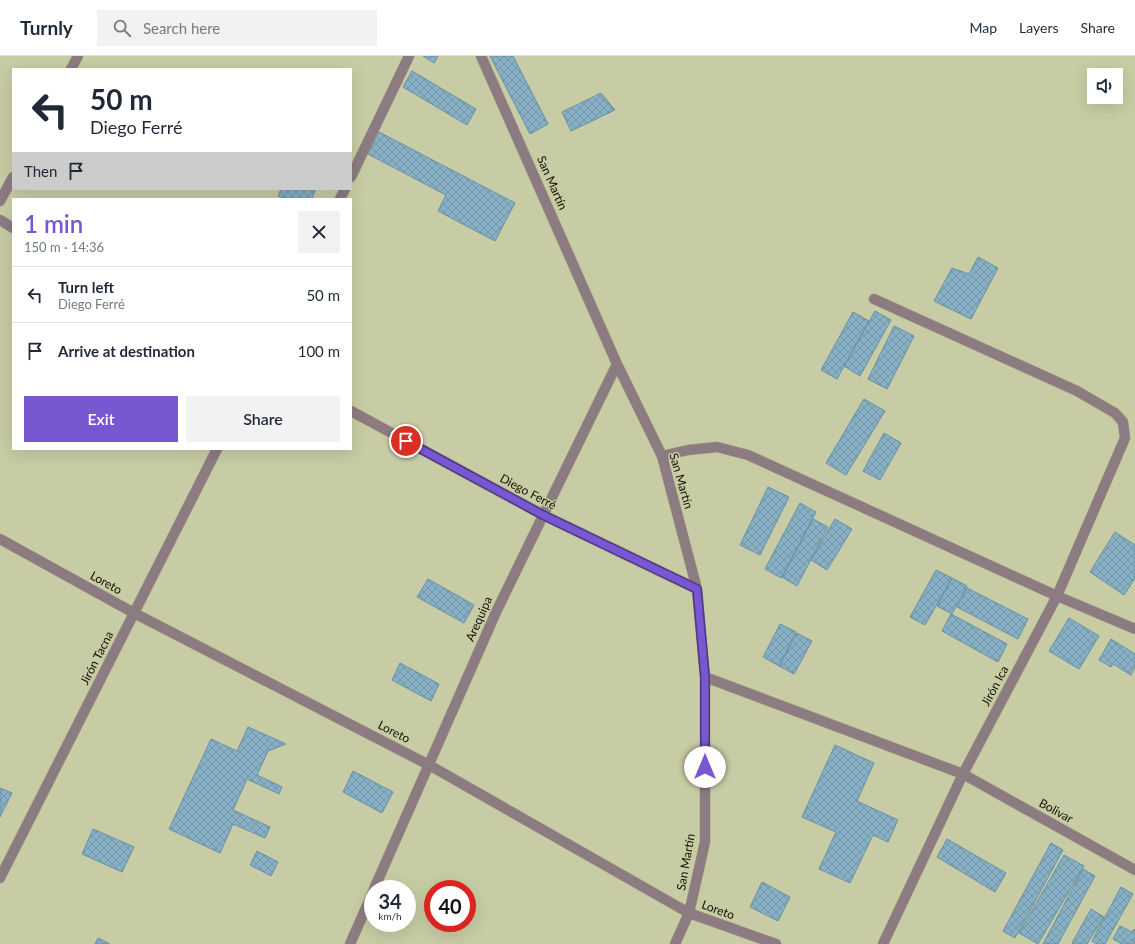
<!DOCTYPE html>
<meta charset="utf-8">
<style>
:root{--surface:#fff;--page:#f2f2f3;--text:#1f2937;--muted:#747a83;--line:#e0e1e3;--accent:#7857d1}
body{margin:0;font-family:Lato,sans-serif;background:var(--page);color:var(--text);height:100vh;display:flex;flex-direction:column;font-size:15px;white-space:nowrap}
*{box-sizing:border-box;margin:0}
p{font-size:13px;color:var(--muted)}
.icon{flex:none;width:22px;height:22px;fill:none;stroke:currentColor;stroke-width:2;stroke-linecap:round;stroke-linejoin:round}
.map{position:relative;flex:1;overflow:hidden}
.panel{position:absolute;left:12px;top:142px;width:340px;height:252px;display:flex;flex-direction:column;background:var(--surface);border-radius:0px;box-shadow:0 4px 16px #0002}
.panel>*{flex:none}
.guide{position:absolute;left:12px;top:12px;width:340px;height:122px;border-radius:0px;box-shadow:0 4px 16px #0002;background:#fff;color:var(--text);overflow:hidden}
.tools{position:absolute;left:1087px;top:12px;display:grid;gap:8px}
.tools a{display:grid;place-items:center;width:36px;height:36px;border-radius:0px;background:var(--surface);box-shadow:0 4px 16px #0002;font-size:20px}
.speed{position:absolute;left:364px;top:824px;display:flex;gap:8px;font-size:20px;font-weight:700;text-align:center}
.speed>*{display:grid;place-content:center;width:52px;height:52px;border-radius:50%;background:var(--surface);box-shadow:0 4px 16px #0002;line-height:1}
.speed small{font-size:10px;font-weight:400}
.speed .limit{border:6px solid #d22;background:#fff;color:#111}
.pin{position:absolute;display:grid;place-items:center;width:34px;height:34px;color:#fff;margin:-17px;border:2px solid #fff;border-radius:50%;box-shadow:0 1px 4px #0007}
.me{position:absolute;width:44px;margin:-22px;rotate:0deg;stroke-linejoin:round;filter:drop-shadow(0 0 3px #0008)}
.turn{display:flex;align-items:center;gap:14px;height:84px;padding:0 12px;font-size:18px}
.turn .icon{width:52px;height:52px;stroke-width:2.5}
.turn b{display:block;font-size:28px;line-height:34px}
.then{display:flex;align-items:center;height:38px;padding:0 12px;background:#0003;gap:8px;font-size:15px}
.round{display:grid;place-items:center;flex:none;width:42px;height:42px;border-radius:0px;background:var(--page)}
.headline{display:flex;align-items:center;justify-content:space-between;height:68px;padding:0 12px}
h1{font-size:24px;font-weight:600;line-height:30px;color:var(--accent)}
.cta{display:flex;gap:8px;margin-top:auto;padding:8px 12px}
.cta a{flex:1;height:46px;border-radius:0px;background:var(--accent);color:#fff;font-size:16px;font-weight:600;line-height:46px;text-align:center}
.cta a+a{background:var(--page);color:var(--text)}
ul{padding:0;list-style:none}
li{display:flex;align-items:center;gap:12px;height:56px;padding:0 12px;border-top:1px solid var(--line)}
li div{flex:1}
li b{display:block;font-size:15px}
li em{font-style:normal}
header{display:flex;align-items:center;gap:24px;box-sizing:border-box;height:56px;padding:0 20px;background:var(--surface);border-bottom:1px solid var(--line)}
header strong{font-size:19px}
nav{display:flex;gap:22px;margin-inline-start:auto;font-size:14px}
.search{width:280px;height:36px;background:var(--page);display:flex;align-items:center;gap:10px;box-sizing:border-box;padding:0 14px;border-radius:0px;color:var(--muted);font-size:15px}
.map>svg:first-child{display:block}
.building{fill:url(#building-cross-hatch);stroke:#688fa4}
.lines{fill:none;stroke-linecap:round;stroke-linejoin:round}
.minor-casing{stroke:#a7aa87;stroke-width:11}
.minor{stroke:#8d7b82;stroke-width:10}
.route-casing{stroke:#4e3988;stroke-width:10}
.route{stroke:#7857d1;stroke-width:7}
.labels{text-anchor:middle;stroke-width:3;stroke-linejoin:round;paint-order:stroke}
.street-label{font-size:12px;fill:#0f1003;stroke:#c8cca4}
</style>
<header>
<strong>Turnly</strong>
<div class="search"><svg class="icon" aria-label="search" viewBox="0 0 24 24"><circle cx="10" cy="10" r="6"/><path d="M15 15l6 6"/></svg>Search here</div>
<nav><a>Map</a><a>Layers</a><a>Share</a></nav>
</header>
<div class="map">
<svg width="1135" height="888" viewBox="0 0 1135 888">
<defs>
<pattern id="building-cross-hatch" width="8" height="8" patternUnits="userSpaceOnUse"><rect width="8" height="8" fill="#87b0c5"/><path d="M0 0l8 8M0 8l8-8" fill="none" stroke="#7396a8"/></pattern>
</defs>
<rect width="100%" height="100%" fill="#c8cca4"/>
<!-- building -->
<path class="building" d="M423,0h15l-4,7z
M490,0h23l35,68 -18,10z
M412,15l64,38 -9,16 -64,-38z
M601,37l14,17 -44,21 -9,-19z
M379,76l136,71 -20,38 -57,-30 8,-16 -78,-41z
M281,133h32l2,1 -3,9h-24l-10,-3z
M978,201l20,11 -27,51 -37,-18 18,-33 17,6z
M875,255l16,9 -31,56 -16,-10z
M853,256l16,9 -32,58 -16,-9z
M894,270l20,10 -27,53 -19,-10z
M864,343l21,12 -39,64 -20,-12z
M884,377l17,10 -21,37 -17,-9z
M768,431l21,10 -29,58 -20,-10z
M800,447l16,9 -35,66 -16,-9z
M813,463l15,8 -31,59 -15,-9z
M835,463l17,10 -25,41 -16,-10z
M1115,476l20,13v33l-11,17 -34,-23z
M936,514l16,8 -27,47 -15,-8z
M952,522l15,8 -15,28 -15,-8z
M428,523l46,26 -10,18 -47,-26z
M967,532l61,31 -10,20 -61,-32z
M951,558l56,30 -9,18 -56,-31z
M1069,562l30,18 -20,33 -30,-18z
M780,568l16,8 -17,34 -16,-9z
M797,577l15,8 -18,33 -15,-8z
M1111,583l24,15v13l-4,8 -18,-11 -2,3 -12,-7z
M400,607l39,21 -8,17 -39,-21z
M248,671l38,17 -18,7 -11,24 25,12 -3,7 -32,-15 -14,31 37,17 -5,11 -32,-14 -13,29 -51,-24 42,-90 26,12z
M835,689l39,18 -17,38 41,19 -10,22 -15,-7 -23,48 -31,-14 17,-37 -34,-15z
M353,715l40,21 -11,21 -39,-21z
M0,732l12,5 -12,24z
M93,773l41,18 -12,25 -40,-18z
M947,783l59,34 -11,19 -58,-35z
M1051,787l12,7 -48,88 -12,-7z
M257,795l21,11 -7,14 -21,-11z
M1064,799l20,11 -46,78 -19,-11z
M1083,813l12,7 -37,68h-15z
M762,826l28,15 -12,24 -28,-14z
M1121,831l12,7 -28,50h-8l-5,-3z
M1091,853l13,8 -17,27h-14l-1,-1z
M1120,870l12,6 2,-3 1,1v14h-13l-9,-5z
M98,882l12,6h-15z"/>
<g class="lines">
<!-- minor casing -->
<g class="minor-casing">
<path id="minor" d="M481,0l136,308 45,92 35,133 8,88v165l-16,71 -14,31
M71,13l7,-13
M351,121l58,-121
M340,143l5,-10
M0,145l13,-24
M0,164l13,8
M874,243l203,92 38,22 8,9 2,16 -68,158 -94,178 -80,170
M351,355l192,104 154,74
M662,400l26,-6 29,-3 31,8 309,141 78,33
M0,483l134,74 295,152 260,148 87,31
M705,621l258,97 172,96
M0,822l217,-429
M374,833l123,-279 120,-246
M350,888l23,-52"/>
</g>
<!-- minor -->
<use href="#minor" class="minor"/>
</g>
<g class="lines">
<!-- route casing -->
<g class="route-casing">
<path id="route" d="M406,385l137,74 154,74 8,88v90"/>
</g>
<!-- route -->
<use href="#route" class="route"/>
</g>
<g class="labels">
<!-- street labels -->
<g class="street-label">
<text transform="translate(552 127) rotate(66)" y="4">San Martín</text>
<text transform="translate(681 425) rotate(74)" y="4">San Martín</text>
<text transform="translate(528 436) rotate(28)" y="4">Diego Ferré</text>
<text transform="translate(106 527) rotate(29)" y="4">Loreto</text>
<text transform="translate(479 563) rotate(-66)" y="4">Arequipa</text>
<text transform="translate(97 602) rotate(-63)" y="4">Jirón Tacna</text>
<text transform="translate(995 630) rotate(-62)" y="4">Jirón Ica</text>
<text transform="translate(394 676) rotate(27)" y="4">Loreto</text>
<text transform="translate(1056 755) rotate(29)" y="4">Bolivar</text>
<text transform="translate(686 806) rotate(-80)" y="4">San Martín</text>
<text transform="translate(718 854) rotate(20)" y="4">Loreto</text>
</g>
</g>
</svg>
<div class="tools">
<a><svg class="icon" aria-label="sound" viewBox="0 0 24 24"><path d="M4 9h4l5-4v14l-5-4H4zM17 9q2 3 0 6"/></svg></a>
</div>
<div class="speed"><div>34<small>km/h</small></div><div class="limit">40</div></div>
<div class="pin" style="left:406px;top:385px;background:#d93025"><svg class="icon" aria-label="arrive" viewBox="0 0 24 24"><path d="M6 21V4h12l-3 4 3 4H6"/></svg></div>
<svg class="me" style="left:705px;top:711px" viewBox="-20 -20 40 40"><circle r="19" fill="#fff"/><path d="M0-13L10 11 0 6-10 11z" fill="#7857d1"/></svg>
<div class="guide">
<div class="turn"><svg class="icon" aria-label="left" viewBox="0 0 24 24"><path d="M17 20v-9H6M10 6l-5 5 5 5"/></svg><div><b>50 m</b>Diego Ferré</div></div>
<div class="then">Then<svg class="icon" aria-label="arrive" viewBox="0 0 24 24"><path d="M6 21V4h12l-3 4 3 4H6"/></svg></div>
</div>
<section class="panel">
<div class="headline"><div><h1>1 min</h1><p>150 m · 14:36</p></div><a class="round"><svg class="icon" aria-label="close" viewBox="0 0 24 24"><path d="M6 6l12 12M18 6L6 18"/></svg></a></div>
<ul>
<li><svg class="icon" aria-label="left" viewBox="0 0 24 24"><path d="M17 20v-9H6M10 6l-5 5 5 5"/></svg><div><b>Turn left</b><p>Diego Ferré</p></div><em>50 m</em></li>
<li><svg class="icon" aria-label="arrive" viewBox="0 0 24 24"><path d="M6 21V4h12l-3 4 3 4H6"/></svg><div><b>Arrive at destination</b></div><em>100 m</em></li>
</ul>
<div class="cta"><a>Exit</a><a>Share</a></div>
</section>
</div>
